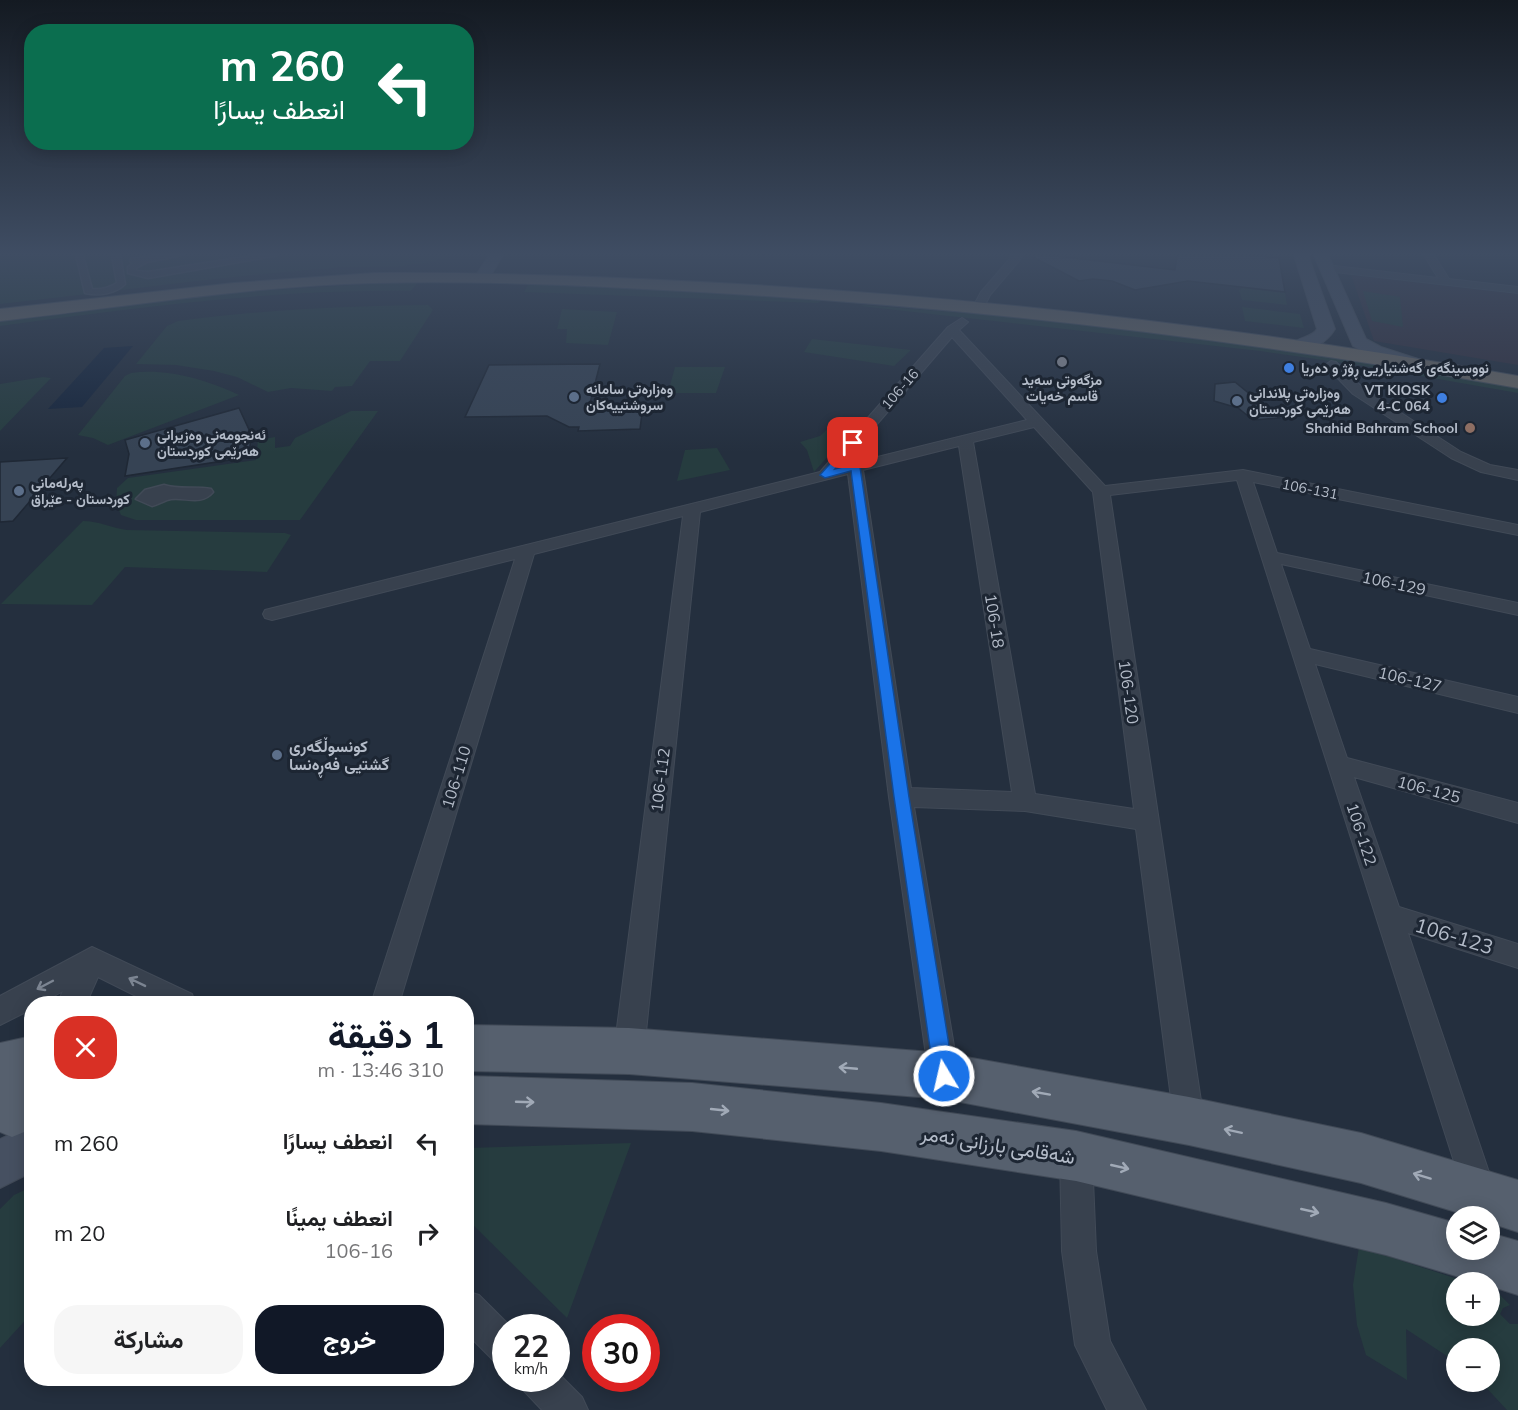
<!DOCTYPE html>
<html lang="ar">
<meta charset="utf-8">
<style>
:root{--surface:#fff;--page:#f6f6f6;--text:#202124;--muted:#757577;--accent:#111827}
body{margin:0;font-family:Mulish,Vazirmatn,sans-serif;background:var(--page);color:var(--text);direction:rtl;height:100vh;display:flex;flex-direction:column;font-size:22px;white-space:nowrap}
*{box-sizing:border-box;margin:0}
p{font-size:20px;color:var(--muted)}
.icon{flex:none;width:33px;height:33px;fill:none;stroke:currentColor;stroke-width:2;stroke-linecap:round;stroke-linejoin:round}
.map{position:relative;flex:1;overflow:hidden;direction:ltr}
.details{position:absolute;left:24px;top:996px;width:450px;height:390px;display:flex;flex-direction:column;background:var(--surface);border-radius:24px;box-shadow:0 3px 15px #0003;direction:rtl}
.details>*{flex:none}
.guide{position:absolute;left:24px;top:24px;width:450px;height:126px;border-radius:24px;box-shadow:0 3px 15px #0003;direction:rtl;background:#0b6e4f;color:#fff;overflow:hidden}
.fabs{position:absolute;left:1446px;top:1206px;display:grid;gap:12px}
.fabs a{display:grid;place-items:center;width:54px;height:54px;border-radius:50%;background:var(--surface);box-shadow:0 3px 15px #0003;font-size:30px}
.speed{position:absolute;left:492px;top:1314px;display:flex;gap:12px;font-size:30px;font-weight:700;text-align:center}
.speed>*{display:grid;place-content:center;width:78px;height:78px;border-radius:50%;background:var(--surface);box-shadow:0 3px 15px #0003;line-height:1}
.speed small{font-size:15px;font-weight:400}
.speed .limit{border:9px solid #d22;background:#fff;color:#111}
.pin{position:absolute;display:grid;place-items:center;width:51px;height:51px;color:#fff;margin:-26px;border-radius:12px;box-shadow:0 3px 9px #0006}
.me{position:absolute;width:66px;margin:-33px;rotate:351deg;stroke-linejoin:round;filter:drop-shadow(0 0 4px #0008)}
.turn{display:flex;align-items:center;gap:21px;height:126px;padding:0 30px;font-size:27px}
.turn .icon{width:78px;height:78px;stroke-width:2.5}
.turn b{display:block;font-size:42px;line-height:51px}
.round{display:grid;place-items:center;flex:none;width:63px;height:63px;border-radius:24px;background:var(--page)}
.summary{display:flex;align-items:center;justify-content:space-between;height:102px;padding:0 30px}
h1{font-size:36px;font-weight:700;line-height:45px;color:var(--accent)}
.cta{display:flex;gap:12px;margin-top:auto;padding:12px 30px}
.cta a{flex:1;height:69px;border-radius:24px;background:var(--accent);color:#fff;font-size:24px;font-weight:700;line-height:69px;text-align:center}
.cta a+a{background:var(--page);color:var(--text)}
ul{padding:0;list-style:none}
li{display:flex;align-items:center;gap:18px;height:90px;padding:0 30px}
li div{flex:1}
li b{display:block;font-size:22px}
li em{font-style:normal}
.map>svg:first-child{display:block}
.medical{fill:#32303f}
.green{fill:#263c3f}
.water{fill:#17263c}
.building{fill:#364354;stroke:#1f2835;stroke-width:1.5}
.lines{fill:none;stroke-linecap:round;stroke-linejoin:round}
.pedestrian-casing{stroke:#414a57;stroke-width:3}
.minor-casing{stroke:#414a57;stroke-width:2}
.secondary-casing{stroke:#414a57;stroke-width:2}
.primary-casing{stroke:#414a57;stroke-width:2}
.trunk-casing{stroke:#434c59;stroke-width:2}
.pedestrian{fill:#38414e;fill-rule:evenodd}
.minor{fill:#38414e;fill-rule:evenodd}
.secondary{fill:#465061;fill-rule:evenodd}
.primary{fill:#56606e;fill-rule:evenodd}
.trunk{fill:#656462;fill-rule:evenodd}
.oneway{stroke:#7c8592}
.oneway2{stroke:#a1aab7}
.route{fill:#1a73e8;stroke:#114b97;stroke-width:1.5}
.worship-dot{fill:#6b7280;stroke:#1d2633;stroke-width:2}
.shop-dot{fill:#3f7fe0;stroke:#1d2633;stroke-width:2}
.service-dot{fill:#5c6f8a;stroke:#1d2633;stroke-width:2}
.education-dot{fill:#8d6e63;stroke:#1d2633;stroke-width:2}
.labels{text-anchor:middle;stroke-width:6;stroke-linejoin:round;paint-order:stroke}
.far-poi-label{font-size:14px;font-weight:bold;fill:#b4bcc9;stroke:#1d2633;text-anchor:start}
.far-street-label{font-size:14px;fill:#b4bcc9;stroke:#1d2633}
.street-label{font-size:16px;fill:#b4bcc9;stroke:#1d2633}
.poi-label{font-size:16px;font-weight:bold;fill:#b4bcc9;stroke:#1d2633;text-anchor:start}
.near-street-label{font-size:20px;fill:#b4bcc9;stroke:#1d2633}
</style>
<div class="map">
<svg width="1518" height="1410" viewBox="0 0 1518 1410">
<rect width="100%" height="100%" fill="#242f3e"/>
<!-- medical -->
<path class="medical" d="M1351,275l167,19v71l-144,-24z"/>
<!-- green -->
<path class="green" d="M0,255h451c-37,16 -79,10 -118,13 -111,8 -222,24 -333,36z
M419,281l-8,10c-138,-2 -275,17 -411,35v-4l237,-30z
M529,283l289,15 3,3 -3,2 -294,-11z
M1243,288l42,5 2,12 -45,-5 -3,-10z
M1363,291l37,6 3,30 -31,-6z
M428,305l5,5 -33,51h-30l-18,25 -17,1 -3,4 -41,-3 -23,4 -31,-15 -23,-6 -38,-6 -40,-1 31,-38 11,-5c83,-11 166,-15 250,-16z
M864,305l151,12 249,29 254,41v6l-160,-28 -98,-14 -400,-45z
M1242,307l58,7 4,14 -59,-7z
M562,309l55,3 -9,33 -42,-2 1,-14h-10z
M812,339l99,11 -17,16 -90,-14z
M675,367h50l-9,26h-48z
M131,373c36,-5 76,7 108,22l-131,50 -15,-7 -15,-3 47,-59z
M43,377l8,1 -51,53v-47z
M351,411h27l-78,109h-164l-15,-5 -5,-11 1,-16 11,-10 128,-18 2,-20 17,-3v11l15,-2 5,-8z
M834,423l19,5 -39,44 -7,-22 -7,-8 20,-6z
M717,448l13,22 -53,11 8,-31z
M83,521c16,0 28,7 44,9l158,3 6,2 -24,37 -142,-5 -33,38 -91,-1z
M631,1143l-64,175 -100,-99v-71z
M31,1187v127l-31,34v-139l14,-14z
M1359,1247l108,35h-11v34h34v-26l8,3 12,12 -7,3 -3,6 10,10h8v86h-11l-26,-28h9v-34h-34v14l-50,-33 1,51 -41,-25 -9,-30 -4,-40z"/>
<!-- water -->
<path class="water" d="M133,346l-51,61 -34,2 56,-61z"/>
<!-- building -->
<path class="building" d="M1029,255h18l128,15 2,-15h72l30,3 6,34 -97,-11 -53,9 -23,-9 -19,-2 -14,2z
M600,364l-11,43 54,-1 -3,23 -62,2 1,-4h-10l-22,-11 -82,1 24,-52z
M1235,382l44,36 -26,2 -15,-12 -24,-7 1,-17z
M239,408l12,26 -2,23 -124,19 4,-22 -4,-14z
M67,458l-54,63 -13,1v-60z"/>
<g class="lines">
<!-- pedestrian casing -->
<g class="pedestrian-casing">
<path id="pedestrian" d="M76,255l7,1 9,33c9,1 17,-1 25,-6l-5,-28h8l5,29c-10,10 -26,12 -40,9z
M159,255h23l-35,7 -11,6v3l12,1 109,-17h21l-130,23 -20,-5v-6l5,-4 -3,-2 1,-2z
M164,485c16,5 31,1 47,4l2,3c-12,14 -27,5 -42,7 -6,1 -12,5 -19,7l-16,-7 9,-9z"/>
</g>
<!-- minor casing -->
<g class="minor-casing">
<path id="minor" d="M1013,255h11l-34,40 -7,14h-8l-2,-2 8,-15z
M1424,255h10l15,24 69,8v6l-192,-22 -5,-3 5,-3 112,13z
M962,318l6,4 -9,8 146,156 138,-16 275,55v10l-265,-53 24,71 241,50v12l-237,-51 29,85 208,48v16l-203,-49 32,94 171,45v20l-164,-46 45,130 119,37v24l-110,-35 88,260 -4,12 -12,4 -12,-4 -4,-12 -227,-713 -127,15 94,626 -4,11 -11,4 -11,-4 -4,-11 -38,-292 -111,-18 -111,-4 45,269 -4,11 -11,4 -11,-4 -4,-11 -40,-279 -41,-323 -148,38 -56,539 -5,10 -10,5 -10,-5 -5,-10 69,-535 -149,38 -135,450h-28l144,-445 -243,61 -7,-2 -2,-4 2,-4 555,-138 128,-145zM952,337l75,83 -186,46zM1034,427l59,65 41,317 -99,-15 -62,-352zM959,446l53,346 -101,-4 -48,-318z
M1331,361l5,1 27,26 98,64 29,13 28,5v10l-37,-8 -30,-14 -98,-64 -28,-29z
M92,947l100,47 4,10h-44l-54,-27 -12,27h-29l6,-13 -23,13h-8v5l-32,16v-29z
M1076,1140l11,5 5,11 4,95 14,90 36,69h-39l-32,-65 -13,-94 -2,-95 5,-11z
M466,1291l13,4 33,33h-6v37l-13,-5 -27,-27z
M556,1371l26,26 6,13h-46l-18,-19 -5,-13h37z"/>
</g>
<!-- secondary casing -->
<g class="secondary-casing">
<path id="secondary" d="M489,255h14l-15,25h-10l-3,-3z
M1294,255h14l27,74c-8,13 -24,24 -40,20l-3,-4c6,-9 20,-7 25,-16z
M1314,255h14l38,84 15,8 37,12 3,4 -3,4h-12l-37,-12 -16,-9z
M32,1124v48l-32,16v-49z"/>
</g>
<!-- primary casing -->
<g class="primary-casing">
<path id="primary" d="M466,1025l163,3 315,25 245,44 172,36 157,47v52l-28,-9v-7h-21l-108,-33 -172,-38 -245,-46 -315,-25 -163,-3z
M32,1036v90l-3,4 -17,7 -12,-5v-89z
M466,1076l226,7 189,20 195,28 310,72 70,20v27h34v-17l28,8v54l-28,-9v-4h-14l-90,-27 -310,-74 -195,-30 -189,-20 -226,-7z"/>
</g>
<!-- trunk casing -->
<g class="trunk-casing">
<path id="trunk" d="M374,273c121,-1 243,4 364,11 262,15 521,46 780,92v12c-260,-46 -520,-78 -784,-94 -120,-7 -240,-14 -360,-11 -125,3 -250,24 -374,38v-12l234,-26z"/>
</g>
<!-- pedestrian -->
<use href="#pedestrian" class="pedestrian"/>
<!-- minor -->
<use href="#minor" class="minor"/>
<!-- secondary -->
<use href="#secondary" class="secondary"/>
<!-- primary -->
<use href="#primary" class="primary"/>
<!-- trunk -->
<use href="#trunk" class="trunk"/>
</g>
<!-- one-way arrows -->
<defs><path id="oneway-shaft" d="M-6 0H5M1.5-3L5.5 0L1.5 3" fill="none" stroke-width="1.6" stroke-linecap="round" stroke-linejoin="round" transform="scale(1.5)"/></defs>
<g class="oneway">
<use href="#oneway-shaft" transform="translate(137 982) rotate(-154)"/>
<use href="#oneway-shaft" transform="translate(45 985) rotate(152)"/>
</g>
<g class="oneway2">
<use href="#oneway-shaft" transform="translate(848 1068) rotate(-175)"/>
<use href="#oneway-shaft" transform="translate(1041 1093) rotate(-170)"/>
<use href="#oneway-shaft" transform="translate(525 1102) rotate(2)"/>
<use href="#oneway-shaft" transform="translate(720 1110) rotate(6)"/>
<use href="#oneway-shaft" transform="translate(1233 1131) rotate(-168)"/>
<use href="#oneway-shaft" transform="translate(1120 1167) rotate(13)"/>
<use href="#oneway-shaft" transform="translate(1422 1176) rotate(-163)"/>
<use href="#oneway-shaft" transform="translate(1310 1211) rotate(13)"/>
</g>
<!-- sky -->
<linearGradient id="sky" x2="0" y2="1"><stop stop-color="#141a22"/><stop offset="0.56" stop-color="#3f4d63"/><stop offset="1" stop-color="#3f4d63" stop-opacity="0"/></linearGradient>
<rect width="1518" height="453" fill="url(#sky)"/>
<!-- route -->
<path class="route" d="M850,441l8,2 -23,26 20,-5 5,3 49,330 45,279 -3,7 -7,2 -7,-2 -3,-7 -40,-279 -43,-326 -26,7 -5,-3z"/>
<!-- markers -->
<circle class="worship-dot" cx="1062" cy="362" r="6"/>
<g class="shop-dot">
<circle cx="1289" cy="368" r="6"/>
<circle cx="1442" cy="398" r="6"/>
</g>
<g class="service-dot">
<circle cx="574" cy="397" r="6"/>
<circle cx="1237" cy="401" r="6"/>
<circle cx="145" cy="443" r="6"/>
<circle cx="19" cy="491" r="6"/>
<circle cx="277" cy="755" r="6"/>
</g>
<circle class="education-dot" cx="1470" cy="428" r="6"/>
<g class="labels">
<!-- far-poi labels -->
<g class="far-poi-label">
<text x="1301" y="373">نووسینگەی گەشتیاریی ڕۆژ و دەریا</text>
<text x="1062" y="385" text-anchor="middle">مزگەوتی سەید<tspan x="1062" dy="16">قاسم خەیات</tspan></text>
<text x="586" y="394">وەزارەتی سامانە<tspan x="586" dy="16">سروشتییەکان</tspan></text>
<text x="1430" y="395" text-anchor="end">VT KIOSK<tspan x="1430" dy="16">4-C 064</tspan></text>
<text x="1249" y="398">وەزارەتی پلاندانی<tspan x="1249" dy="16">هەرێمی کوردستان</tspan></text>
<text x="1458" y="433" text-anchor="end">Shahid Bahram School</text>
<text x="157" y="440">ئەنجومەنی وەزیرانی<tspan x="157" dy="16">هەرێمی کوردستان</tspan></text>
<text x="31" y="488">پەرلەمانی<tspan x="31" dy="16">کوردستان - عێراق</tspan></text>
</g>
<!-- far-street labels -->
<g class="far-street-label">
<text transform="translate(900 389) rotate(-49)" y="5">106-16</text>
<text transform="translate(1310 489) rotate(11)" y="5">106-131</text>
</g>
<!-- street labels -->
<g class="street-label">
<text transform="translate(1394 583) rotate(12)" y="6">106-129</text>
<text transform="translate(995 621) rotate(81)" y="6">106-18</text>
<text transform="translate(1410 679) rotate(13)" y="6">106-127</text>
<text transform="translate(1129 692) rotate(82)" y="6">106-120</text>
<text transform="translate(456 777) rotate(-73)" y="6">106-110</text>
<text transform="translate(660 780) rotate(-83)" y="6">106-112</text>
<text transform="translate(1429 789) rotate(15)" y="6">106-125</text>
<text transform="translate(1362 834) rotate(72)" y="6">106-122</text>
</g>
<!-- poi labels -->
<g class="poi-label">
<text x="289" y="752">کونسوڵگەری<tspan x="289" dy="18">گشتیی فەڕەنسا</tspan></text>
</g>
<!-- near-street labels -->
<g class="near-street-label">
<text transform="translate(1454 936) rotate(17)" y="7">106-123</text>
<text transform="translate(998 1145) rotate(9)" y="7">شەقامی بارزانی نەمر</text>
</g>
</g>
</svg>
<div class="fabs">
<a><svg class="icon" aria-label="layers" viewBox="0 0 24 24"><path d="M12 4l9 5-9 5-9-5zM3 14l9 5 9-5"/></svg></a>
<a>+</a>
<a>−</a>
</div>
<div class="speed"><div>22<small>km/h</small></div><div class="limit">30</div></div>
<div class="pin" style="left:853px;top:443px;background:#d93025"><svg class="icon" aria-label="arrive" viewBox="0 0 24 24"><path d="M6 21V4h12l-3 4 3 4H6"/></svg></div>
<svg class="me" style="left:944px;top:1076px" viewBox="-20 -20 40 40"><circle r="17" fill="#1a73e8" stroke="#fff" stroke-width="3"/><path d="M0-11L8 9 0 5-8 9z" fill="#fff"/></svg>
<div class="guide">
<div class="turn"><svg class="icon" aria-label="left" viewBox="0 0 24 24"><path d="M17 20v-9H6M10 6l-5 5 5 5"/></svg><div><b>260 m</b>انعطف يسارًا</div></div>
</div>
<section class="details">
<div class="summary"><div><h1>1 دقيقة</h1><p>310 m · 13:46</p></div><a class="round" style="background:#d93025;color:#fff"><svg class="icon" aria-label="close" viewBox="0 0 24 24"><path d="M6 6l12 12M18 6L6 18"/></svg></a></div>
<ul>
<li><svg class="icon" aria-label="left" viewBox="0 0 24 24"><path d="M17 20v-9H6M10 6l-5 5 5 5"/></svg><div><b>انعطف يسارًا</b></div><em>260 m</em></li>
<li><svg class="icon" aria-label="right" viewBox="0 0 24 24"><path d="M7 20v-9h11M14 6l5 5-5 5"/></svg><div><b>انعطف يمينًا</b><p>106-16</p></div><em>20 m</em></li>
</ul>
<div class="cta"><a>خروج</a><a>مشاركة</a></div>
</section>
</div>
